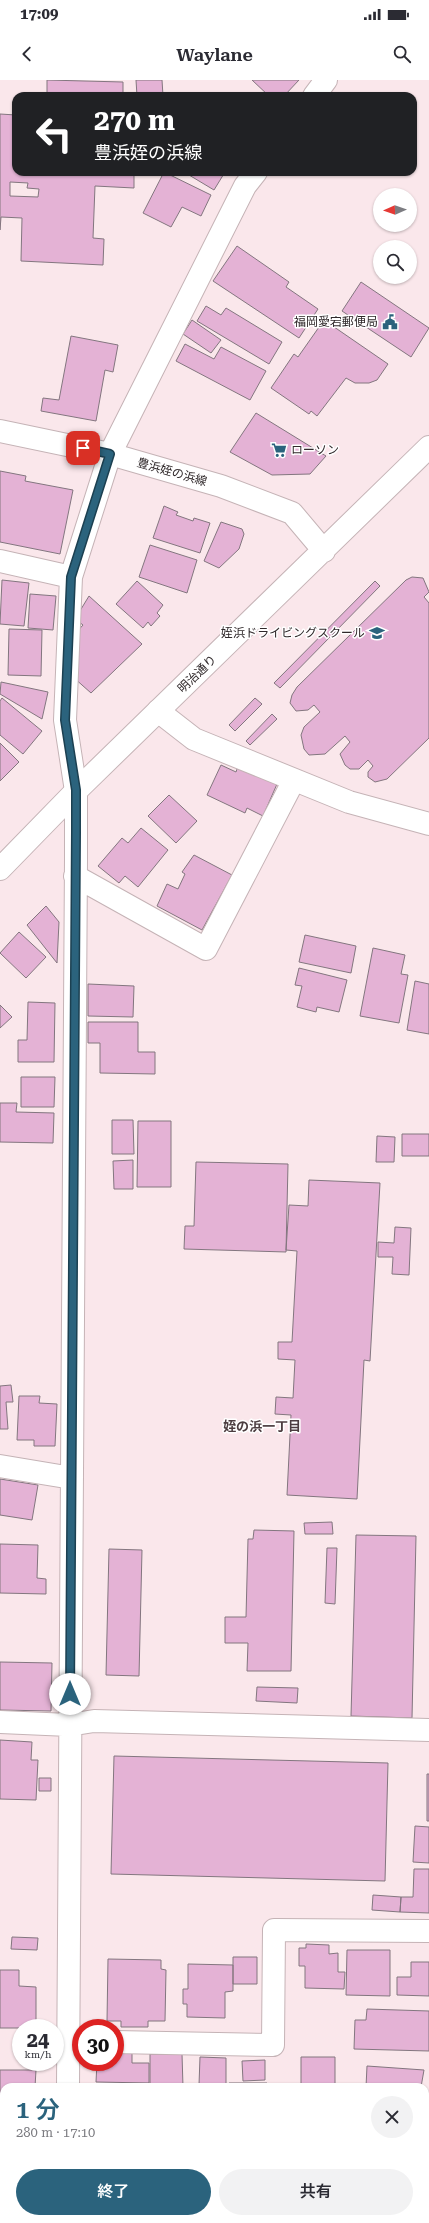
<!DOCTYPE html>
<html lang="ja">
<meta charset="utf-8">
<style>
:root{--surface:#fff;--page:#f2f2f3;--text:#2b2b33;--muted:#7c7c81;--accent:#2b637d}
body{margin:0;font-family:"Roboto Serif","Noto Sans JP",serif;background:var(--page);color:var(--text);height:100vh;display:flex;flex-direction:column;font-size:15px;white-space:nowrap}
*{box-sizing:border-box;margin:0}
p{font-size:13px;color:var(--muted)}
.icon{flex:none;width:22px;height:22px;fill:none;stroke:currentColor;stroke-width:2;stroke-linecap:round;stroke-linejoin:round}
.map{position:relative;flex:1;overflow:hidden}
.panel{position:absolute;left:0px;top:2003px;width:429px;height:140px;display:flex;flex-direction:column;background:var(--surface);border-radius:12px 12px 0 0;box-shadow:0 1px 3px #0004}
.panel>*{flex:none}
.banner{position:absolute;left:12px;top:12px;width:405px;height:84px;border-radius:12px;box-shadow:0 1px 3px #0004;background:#202124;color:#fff;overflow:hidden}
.needle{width:26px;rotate:268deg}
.buttons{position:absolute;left:373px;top:108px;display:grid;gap:8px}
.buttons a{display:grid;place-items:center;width:44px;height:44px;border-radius:50%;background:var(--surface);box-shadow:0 1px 3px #0004;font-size:20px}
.speed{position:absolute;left:12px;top:1939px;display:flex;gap:8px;font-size:20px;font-weight:700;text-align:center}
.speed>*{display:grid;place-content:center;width:52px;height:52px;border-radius:50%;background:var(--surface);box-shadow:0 1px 3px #0004;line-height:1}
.speed small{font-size:10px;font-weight:400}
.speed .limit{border:6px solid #d22;background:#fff;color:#111}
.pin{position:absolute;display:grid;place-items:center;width:34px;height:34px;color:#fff;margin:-17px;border-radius:8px;box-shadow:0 2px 6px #0006}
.me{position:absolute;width:44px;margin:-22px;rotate:0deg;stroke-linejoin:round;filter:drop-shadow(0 0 3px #0008)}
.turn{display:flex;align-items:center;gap:14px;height:84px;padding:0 16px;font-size:18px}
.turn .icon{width:52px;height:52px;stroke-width:2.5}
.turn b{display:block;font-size:28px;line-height:34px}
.round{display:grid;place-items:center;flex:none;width:42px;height:42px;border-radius:21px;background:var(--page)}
.headline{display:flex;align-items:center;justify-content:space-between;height:68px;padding:0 16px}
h1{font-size:24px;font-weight:600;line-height:30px;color:var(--accent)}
.cta{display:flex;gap:8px;margin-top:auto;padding:8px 16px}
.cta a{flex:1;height:46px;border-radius:24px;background:var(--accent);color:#fff;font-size:16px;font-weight:600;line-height:46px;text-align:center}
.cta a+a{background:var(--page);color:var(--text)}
.status{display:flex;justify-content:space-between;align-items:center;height:28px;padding:0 20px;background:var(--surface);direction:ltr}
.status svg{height:11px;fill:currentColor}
header{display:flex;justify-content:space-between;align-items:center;height:52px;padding:0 16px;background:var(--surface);font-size:18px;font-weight:600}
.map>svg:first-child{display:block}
.building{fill:#e4b2d5;stroke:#83767f;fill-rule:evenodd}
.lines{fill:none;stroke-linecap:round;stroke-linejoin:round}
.street-casing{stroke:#c5b3b6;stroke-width:24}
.secondary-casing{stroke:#c5b3b6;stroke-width:24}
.street{stroke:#fff;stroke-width:22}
.secondary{stroke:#fff;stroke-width:22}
.route-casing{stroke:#1c4051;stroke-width:10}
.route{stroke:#2b637d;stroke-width:7}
.labels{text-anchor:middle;stroke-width:3;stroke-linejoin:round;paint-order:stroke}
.poi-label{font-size:12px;fill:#2f282a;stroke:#fff;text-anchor:end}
.street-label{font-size:12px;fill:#2f282a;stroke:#fff}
.neighbourhood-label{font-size:13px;font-weight:bold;fill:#4c3d40;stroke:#fff}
</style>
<div class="status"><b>17:09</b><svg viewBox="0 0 49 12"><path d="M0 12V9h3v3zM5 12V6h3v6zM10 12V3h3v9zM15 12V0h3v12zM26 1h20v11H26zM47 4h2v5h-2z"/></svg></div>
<header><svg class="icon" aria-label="back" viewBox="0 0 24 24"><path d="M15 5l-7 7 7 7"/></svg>Waylane<svg class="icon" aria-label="search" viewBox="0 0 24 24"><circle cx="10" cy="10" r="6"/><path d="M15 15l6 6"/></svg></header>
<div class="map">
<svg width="429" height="2143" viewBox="0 0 429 2143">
<rect width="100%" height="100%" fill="#fae7eb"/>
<!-- building -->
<path class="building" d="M47,0l76,2v14h-76z
M136,0h26l1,16h-26z
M252,0h47l-15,16h-15z
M0,34l16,1v32h-2l2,25h118v16l-39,-2 -2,52 11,1 -1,26 -82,-4 1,-43 -21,-1 -1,13zM10,102l18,1 -1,5 12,1 -1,8 -28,-1z
M164,92l47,23 -10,21 -19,-9 -11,20 -28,-14z
M184,92h41l-11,18z
M237,166l52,36 -3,5 32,22 -19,29 -86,-57z
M361,202l68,46 -18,29 -69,-46z
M206,226l15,9 5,-7 56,34 -13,22 -72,-43z
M192,240l29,20 -10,13 -28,-19z
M324,240l64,44 -11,16 -8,3h-14l-9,-5 -29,38 -6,-5 -2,3 -38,-26 23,-34 4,3z
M71,256l47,9 -5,27 -8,-2 -9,51 -55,-10 2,-13 16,2z
M185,264l29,15 7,-12 45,24 -16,29 -74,-39z
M256,333l70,43 -16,18 -38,1 -42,-23z
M0,391l26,5 -1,5 48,9 -13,64 -60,-12z
M164,426l14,6 -2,3 17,6 1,-3 16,5 -10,30 -47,-15z
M221,442l21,7 2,5 -5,15 -20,19 -15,-7z
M150,465l47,15 -10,33 -48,-16z
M412,497l11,1 6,14 -5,5 5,6v135l-42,41 -12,3 -7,-5v-5l5,-6 -5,-6 -9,9h-9l-5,-4 -5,-11 10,-12 -5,-6 -20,18 -16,1 -5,-6 -3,-14 3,-8 16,-15 -6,-7 -6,5 -12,1 -6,-8 2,-8 5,-8 109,-107z
M2,500l27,3 -5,43 -24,-2z
M137,501l26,24 -6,8 3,3 -9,10 -3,-4 -5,6 -27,-24z
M375,501l5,5 -100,102 -6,-5z
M30,514l26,2 -3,34 -25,-2z
M89,516l53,48 -51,49 -18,-16 1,-42 9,-10 -8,-6z
M9,549l33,1 -1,46 -33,-1z
M1,602l47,10 -6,27 -42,-25z
M2,618l40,33 -19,23 -23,-19v-34z
M255,618l7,6 -27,27 -6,-6z
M272,634l5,5 -27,26 -4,-4z
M0,663l19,19 -19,19z
M221,685l15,7 2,-6 39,18 -14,32 -16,-8 -2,5 -38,-18z
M169,715l28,26 -21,22 -28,-27z
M141,748l27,22 -30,37 -13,-11 -6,7 -21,-17 24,-28 6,5z
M194,775l38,20 -30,55 -45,-24 10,-22 11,5 7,-15 -3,-2z
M46,826l13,16 -2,41 -30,-38z
M19,852l27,25 -20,21 -26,-25z
M305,855l51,11 -5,27 -52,-11z
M373,868l32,7 -4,19 7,1 -9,48 -39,-7z
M299,888l48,12 -8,32 -22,-5 -1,5 -19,-5 5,-21 -7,-1z
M415,901l14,3v50l-22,-4z
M88,904l46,2 -1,31 -45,-1z
M28,922l27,1 -1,59h-36v-22h9z
M0,925l12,12 -12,11z
M88,942h50v30h17v22l-55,-1v-30h-12z
M21,997h34l-1,30h-33z
M0,1023h17l-1,9 38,1 -1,30 -53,-1z
M112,1040h21l1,34h-22z
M138,1041h33v66h-34z
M402,1054h27v22h-27z
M377,1056l18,1 -1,25h-18z
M133,1080v29h-19l-1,-28z
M196,1082l92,2 -2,88 -102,-3 1,-23h9z
M309,1100l71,3 -10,178 -6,-1 -7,139 -70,-4 4,-80 -16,-1 1,-17 17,1 2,-38 -17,-1v-17h14l5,-91 -11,-1 3,-45 19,1z
M395,1147l16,1 -2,47 -17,-1 1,-17h-15v-15l16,1z
M11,1305l2,17h-7l2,27h-8v-43z
M19,1316h21l-1,7 18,1 -2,42h-21v-6h-17z
M0,1399l38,6 -6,35 -32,-5z
M332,1442l1,12h-28l-1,-11z
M254,1450l40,1 -3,140h-44l1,-28h-23v-26h21l2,-78h5z
M356,1455l60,1 -4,182 -61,-2z
M0,1464l38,1 -1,33 9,1v15l-46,-1z
M327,1468h10l-2,56 -10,-1z
M109,1469l33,1 -3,126 -33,-1z
M0,1582l52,1 -1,48 -51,-1z
M257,1607l41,1 -1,15 -41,-2z
M0,1660l32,2 -1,18h7l-2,40 -36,-1z
M114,1676l274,7 -3,118 -274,-7z
M427,1694h2v47h-2z
M39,1698h12v13h-12z
M415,1746l14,1v36l-16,-1z
M414,1789h15v44l-29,-1 1,-15h12z
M373,1815l28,2 -1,15 -28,-2z
M12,1857l26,1 -1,12 -26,-1z
M306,1864l23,1v9l9,-1v19h7l-1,17 -39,-1v-22h-6v-18h7z
M347,1870h43v46l-44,-1z
M233,1877h24v27h-24z
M108,1879l53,1v9l5,1 -1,51h-17v6h-27v-6h-14z
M411,1882h18v34l-32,-1v-18h14z
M188,1884l45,1v26l-8,1v26l-38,-1v-13h-4v-15h5z
M0,1890h19v16l17,1v41h-36z
M367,1929l62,2v40l-75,-2 1,-29h11z
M115,1973h17v10h17v20l-53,-1 1,-20h18z
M150,1974h32l1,33h-33z
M200,1977l26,1v29h-31v-2h4z
M301,1977h34v30h-34z
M265,1980v20l-22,1 -1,-20z
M367,1986l57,4 -3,17h-55z
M0,1990h36l-1,17h-31v10h-4z
M229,2003h38v4h-38z
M3,2030h1v55h-4v-47h4z
M425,2109h4v16h-4z"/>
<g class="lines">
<!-- street casing -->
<g class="street-casing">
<path id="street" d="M314,16l12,-16
M0,481l71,16
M158,631l36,28 155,63 80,22
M75,796l131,73 88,-169
M0,1386l72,12
M0,1642l69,3 25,-4 335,9
M115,1962l158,3 1,-115 155,1
M68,2007l8,-1228v-68l-11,-71 6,-143 39,-123 135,-268 11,-14
M67,2143v-4"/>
</g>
<!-- secondary casing -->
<g class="secondary-casing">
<path id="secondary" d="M0,351l110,23 111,32 71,27 32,38
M0,789l76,-78 353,-344"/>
</g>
<!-- street -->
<use href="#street" class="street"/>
<!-- secondary -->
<use href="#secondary" class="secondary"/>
</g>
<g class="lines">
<!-- route casing -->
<g class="route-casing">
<path id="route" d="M70,1614l6,-862v-42l-11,-70 6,-143 39,-123 -27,-6"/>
</g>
<!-- route -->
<use href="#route" class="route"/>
</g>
<!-- icons -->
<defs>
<g id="civic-bare" transform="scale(1.2)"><path d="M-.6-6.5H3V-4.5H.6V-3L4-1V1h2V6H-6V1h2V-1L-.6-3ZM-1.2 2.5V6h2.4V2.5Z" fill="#2b637d" stroke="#fff" stroke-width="2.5" paint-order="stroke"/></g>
<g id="supermarket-bare" transform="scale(1.2)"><path d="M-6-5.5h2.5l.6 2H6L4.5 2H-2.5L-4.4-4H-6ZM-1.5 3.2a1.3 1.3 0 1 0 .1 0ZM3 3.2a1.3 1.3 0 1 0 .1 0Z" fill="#2b637d" stroke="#fff" stroke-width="2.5" paint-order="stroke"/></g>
<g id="school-bare" transform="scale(1.2)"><path d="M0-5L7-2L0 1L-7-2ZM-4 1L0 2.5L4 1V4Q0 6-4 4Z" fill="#2b637d" stroke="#fff" stroke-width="2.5" paint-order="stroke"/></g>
</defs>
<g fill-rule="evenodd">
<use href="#civic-bare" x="390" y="242"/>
<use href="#supermarket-bare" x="279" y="370"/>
<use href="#school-bare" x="377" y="553"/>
</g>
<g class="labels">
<!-- poi labels -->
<g class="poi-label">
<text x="378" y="246">福岡愛宕郵便局</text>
<text x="291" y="374" text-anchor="start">ローソン</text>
<text x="365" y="557">姪浜ドライビングスクール</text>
</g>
<!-- street labels -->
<g class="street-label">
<text transform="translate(172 392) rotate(16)" y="4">豊浜姪の浜線</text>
<text transform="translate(197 594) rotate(-44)" y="4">明治通り</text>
</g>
<!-- neighbourhood labels -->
<g class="neighbourhood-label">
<text x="262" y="1351">姪の浜一丁目</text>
</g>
</g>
</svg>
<div class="buttons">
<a><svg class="needle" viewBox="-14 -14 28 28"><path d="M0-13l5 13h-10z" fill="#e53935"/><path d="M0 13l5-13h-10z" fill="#7c7c81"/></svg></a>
<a><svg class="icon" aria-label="search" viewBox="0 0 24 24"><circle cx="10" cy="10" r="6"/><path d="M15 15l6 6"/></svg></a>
</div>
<div class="speed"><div>24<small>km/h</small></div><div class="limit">30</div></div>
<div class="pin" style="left:83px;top:368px;background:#d93025"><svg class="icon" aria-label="arrive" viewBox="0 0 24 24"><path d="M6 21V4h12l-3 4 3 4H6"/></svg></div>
<svg class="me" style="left:70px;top:1614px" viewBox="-20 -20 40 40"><circle r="19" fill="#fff"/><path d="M0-13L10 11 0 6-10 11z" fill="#2b637d"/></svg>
<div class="banner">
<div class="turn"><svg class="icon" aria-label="left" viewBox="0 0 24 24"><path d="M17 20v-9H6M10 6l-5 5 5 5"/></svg><div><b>270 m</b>豊浜姪の浜線</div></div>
</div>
<section class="panel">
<div class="headline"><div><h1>1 分</h1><p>280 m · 17:10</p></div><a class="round"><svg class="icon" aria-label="close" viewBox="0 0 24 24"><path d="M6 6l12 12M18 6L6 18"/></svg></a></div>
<div class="cta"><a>終了</a><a>共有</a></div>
</section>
</div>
